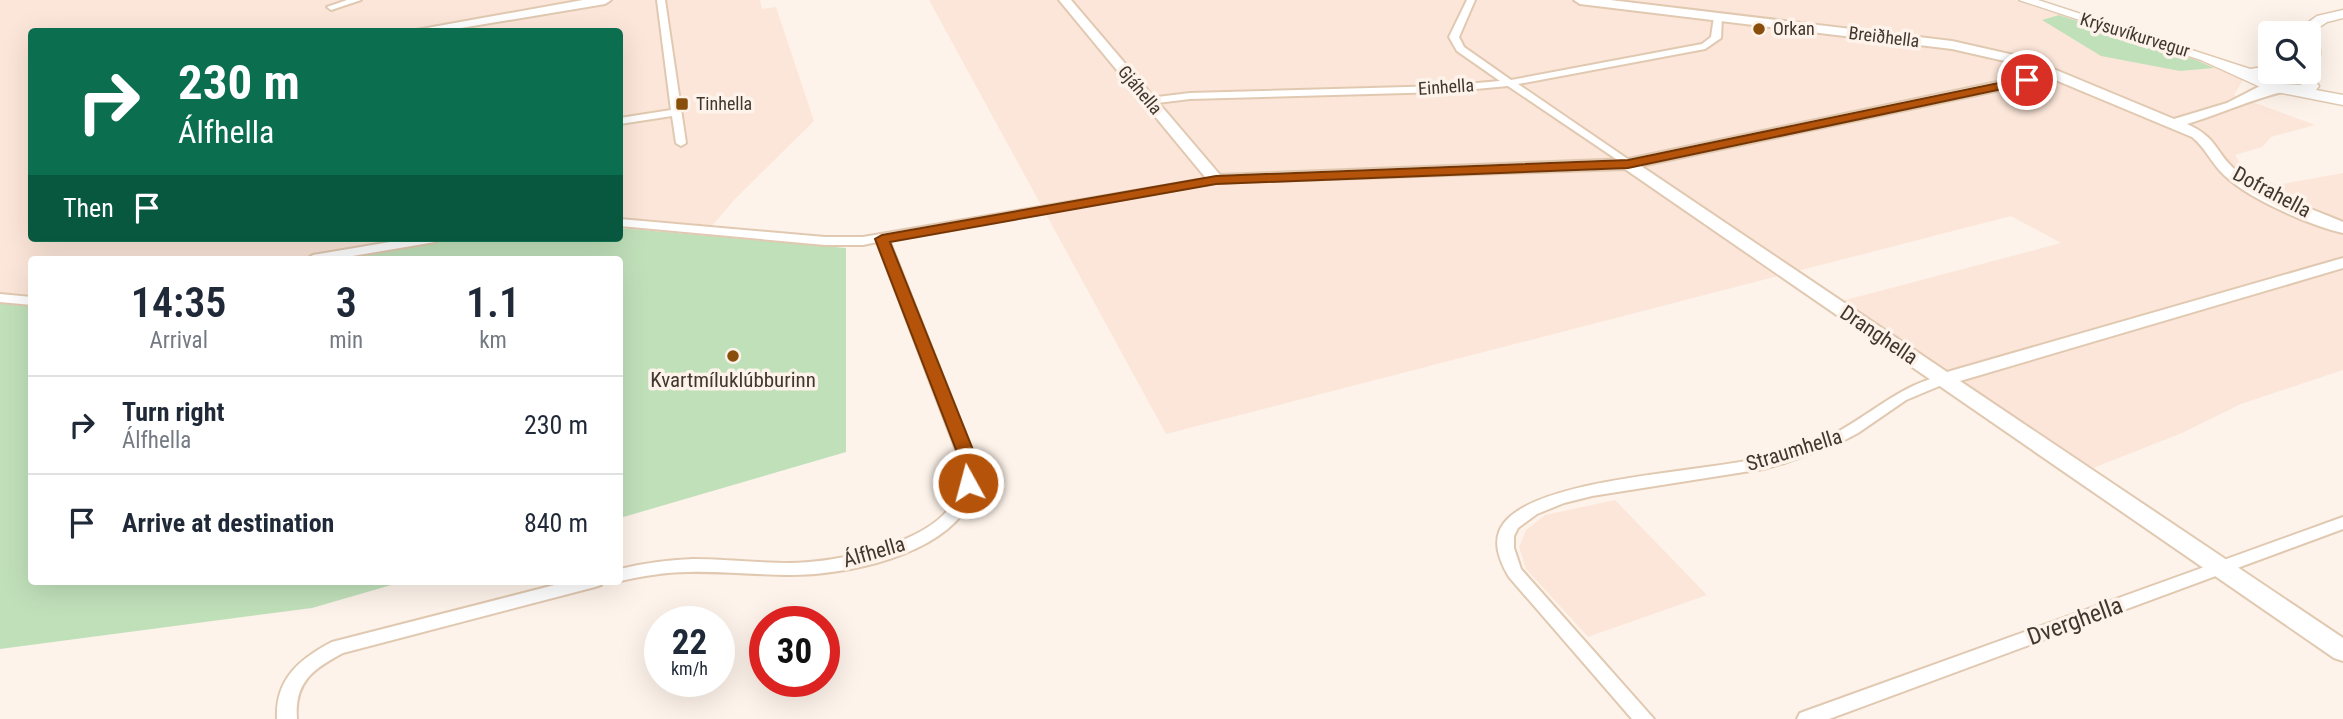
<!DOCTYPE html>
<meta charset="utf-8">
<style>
:root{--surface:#fff;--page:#f2f2f3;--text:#1f2937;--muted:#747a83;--line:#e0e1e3}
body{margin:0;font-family:"Roboto Condensed",sans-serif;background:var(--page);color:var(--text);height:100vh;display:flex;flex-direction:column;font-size:26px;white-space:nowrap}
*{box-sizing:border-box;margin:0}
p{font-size:23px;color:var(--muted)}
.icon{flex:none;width:38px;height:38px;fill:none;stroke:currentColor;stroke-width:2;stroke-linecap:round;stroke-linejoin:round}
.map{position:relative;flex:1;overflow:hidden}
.details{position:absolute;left:28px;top:256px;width:595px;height:329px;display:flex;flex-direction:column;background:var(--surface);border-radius:7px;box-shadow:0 7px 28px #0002}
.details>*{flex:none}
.top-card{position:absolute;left:28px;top:28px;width:595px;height:214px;border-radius:7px;box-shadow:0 7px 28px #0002;background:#0b6e4f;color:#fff;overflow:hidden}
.buttons{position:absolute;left:2258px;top:21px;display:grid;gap:14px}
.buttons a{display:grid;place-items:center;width:63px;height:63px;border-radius:7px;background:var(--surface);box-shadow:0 7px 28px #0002;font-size:35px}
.speed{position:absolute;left:644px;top:606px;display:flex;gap:14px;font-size:35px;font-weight:700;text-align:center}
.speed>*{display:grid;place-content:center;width:91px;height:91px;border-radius:50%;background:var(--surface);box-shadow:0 7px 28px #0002;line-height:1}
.speed small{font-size:18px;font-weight:400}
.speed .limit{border:10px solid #d22;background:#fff;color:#111}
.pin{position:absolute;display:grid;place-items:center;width:60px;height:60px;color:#fff;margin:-30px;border:4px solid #fff;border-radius:50%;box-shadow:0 2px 7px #0007}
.me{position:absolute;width:77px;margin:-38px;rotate:353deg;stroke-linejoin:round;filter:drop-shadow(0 0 5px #0008)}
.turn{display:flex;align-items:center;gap:24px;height:147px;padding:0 35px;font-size:32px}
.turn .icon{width:91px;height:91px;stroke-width:2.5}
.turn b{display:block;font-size:49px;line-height:60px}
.then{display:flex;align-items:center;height:66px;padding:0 35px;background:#0003;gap:14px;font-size:26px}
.eta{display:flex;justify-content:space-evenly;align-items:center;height:119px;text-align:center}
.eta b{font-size:42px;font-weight:600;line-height:49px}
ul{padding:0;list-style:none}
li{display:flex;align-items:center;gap:21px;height:98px;padding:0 35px;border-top:2px solid var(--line)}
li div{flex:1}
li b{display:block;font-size:26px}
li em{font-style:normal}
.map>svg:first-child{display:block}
.industrial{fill:#fce6d9}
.green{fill:#c0e0ba}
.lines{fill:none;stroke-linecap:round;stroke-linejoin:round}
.minor-casing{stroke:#e1c9b1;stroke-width:4}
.tertiary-casing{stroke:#e1c9b1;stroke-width:4}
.secondary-casing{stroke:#e1c9b1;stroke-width:3}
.minor{fill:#fff;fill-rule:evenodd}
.tertiary{fill:#fff;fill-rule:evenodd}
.secondary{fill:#fff;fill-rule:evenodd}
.route{fill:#b45309;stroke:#753606;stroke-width:2}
.poi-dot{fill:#8a4e0c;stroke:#fdf3ea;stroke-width:2.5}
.labels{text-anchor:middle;stroke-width:7;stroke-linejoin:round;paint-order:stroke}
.far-poi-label{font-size:18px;fill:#41372e;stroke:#fdf3ea;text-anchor:start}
.far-street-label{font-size:18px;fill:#41372e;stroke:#fdf3ea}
.street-label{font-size:21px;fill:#41372e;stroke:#fdf3ea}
.poi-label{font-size:21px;fill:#41372e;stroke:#fdf3ea}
.near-street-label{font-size:24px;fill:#41372e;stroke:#fdf3ea}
</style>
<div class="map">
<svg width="2343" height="719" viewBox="0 0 2343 719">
<rect width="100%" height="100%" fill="#fdf3ea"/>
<!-- industrial -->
<path class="industrial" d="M0,0h760l2,9 14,-2 38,114 -79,78 -31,36 -84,-7v-196h-588v206h427l-123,21h-304l-1,44 -31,-3z
M929,0h1085l220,72 9,8 -9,15 81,30 -44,12 -9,10 -27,8 11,17 31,13 66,-12v197l-102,34 -59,29 -89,35 -251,-167 219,-58 -50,-27 -845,218z
M1615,500l92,95 -119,42 -62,-68 -7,-22 7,-17 19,-15z"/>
<!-- green -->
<path class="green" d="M2059,15l137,45 18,8 -34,3 -79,-15 -59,-36z
M620,228l226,20v204l-226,66v-259h-284l123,-21h161z
M0,300l31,3 1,278h373l-93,27 -312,41z"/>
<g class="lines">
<!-- minor casing -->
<g class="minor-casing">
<path id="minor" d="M347,0h14l-30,10 -4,-3z
M657,0h8l21,143 -5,3 -5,-3 -4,-27 -52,8v-6l51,-8z
M1467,0h8l-16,37 5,10 47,33 191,-36 9,-7 3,-20 4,-3 4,3 -1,21 -16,11 -187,35 114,78 2,2 -6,3 -120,-81 -65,6 -253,7 -41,5 -5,-3 5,-3 41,-5 253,-7 57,-5 -43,-30 -8,-14z
M1216,177l6,3 -2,2 -331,58 85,215c2,16 4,32 -4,47 -28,54 -125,73 -180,73 -34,0 -68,-4 -102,-3 -23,0 -45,4 -68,9h-1l1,-12c24,-6 48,-9 73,-10 32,0 64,4 96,4 46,0 147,-19 167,-66 6,-13 4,-28 2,-42l-81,-213 -14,3h-38l-205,-19v-7l205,18h38z
M414,238h27l-6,4 -100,17h-28l6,-4z
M0,294l32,3v8l-32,-3z
M1944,375l7,4 -2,3 -43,18 -48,33 -19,10 -55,20 -21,6 -171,27 -28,7 -27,11 -19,14 -4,8v12l7,21 133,150h-22l-123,-142c-10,-17 -18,-37 -5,-54 38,-49 220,-50 282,-71 19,-7 38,-12 55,-22 37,-21 59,-44 103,-55z
M2343,517v12l-514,190h-32l3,-6z
M570,581h34l-3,4 -6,2 -252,66c-30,16 -49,29 -46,66h-20c-2,-39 22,-60 55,-77z"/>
</g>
<!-- tertiary casing -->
<g class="tertiary-casing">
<path id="tertiary" d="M583,0h28l-6,4 -168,28h-32z
M1059,0h12l149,175 408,-16 412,-86 -22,-9 -66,-15 -372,-45 -6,-4h36l342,41 75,17 147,61 53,-16 33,-17 26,-1v6c-34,8 -66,23 -99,33 32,14 28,30 51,48 31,24 70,35 105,50v11c-34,-8 -94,-34 -119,-58 -13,-12 -18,-27 -32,-38l-139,-58 -412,87 306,206 396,-114v10l-383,113 383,257v23l-9,-3 -709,-489 -415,14z"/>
</g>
<!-- secondary casing -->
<g class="secondary-casing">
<path id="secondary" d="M2019,0h19l212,69 20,-3v6l5,1 -14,2 20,9 21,1 -25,-13h31l-2,-48 11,-8 26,-6v8l-16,4 -9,6 2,25 -4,29 3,4 -3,4 27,5v10l-76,-15 -66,-30z"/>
</g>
<!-- minor -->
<use href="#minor" class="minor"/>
<!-- tertiary -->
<use href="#tertiary" class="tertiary"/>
<!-- secondary -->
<use href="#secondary" class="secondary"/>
</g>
<!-- route -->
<path class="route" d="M2027,77l5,3 -1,3 -403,85 -412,16 -326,58 85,213 2,28 -9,6 -9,-6 -1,-28 -83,-216 7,-4 334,-59 412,-16z"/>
<!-- markers -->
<g class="poi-dot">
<circle cx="1759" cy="29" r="7"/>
<rect x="675" y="97" width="14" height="14" rx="3.5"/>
<circle cx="733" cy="356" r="7"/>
</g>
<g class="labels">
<!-- far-poi labels -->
<g class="far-poi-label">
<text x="1773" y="35">Orkan</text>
<text x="696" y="110">Tinhella</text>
</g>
<!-- far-street labels -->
<g class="far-street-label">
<text transform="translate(2135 35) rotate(17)" y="6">Krýsuvíkurvegur</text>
<text transform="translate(1884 37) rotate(7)" y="6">Breiðhella</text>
<text transform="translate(1446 87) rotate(-4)" y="6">Einhella</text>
<text transform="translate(1140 90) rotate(50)" y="6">Gjáhella</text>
</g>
<!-- street labels -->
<g class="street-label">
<text transform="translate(2272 192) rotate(28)" y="7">Dofrahella</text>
<text transform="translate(1879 335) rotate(34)" y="7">Dranghella</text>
<text transform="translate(1794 450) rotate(-17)" y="7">Straumhella</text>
<text transform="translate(874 552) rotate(-16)" y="7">Álfhella</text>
</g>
<!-- poi labels -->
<g class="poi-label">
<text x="733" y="387">Kvartmíluklúbburinn</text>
</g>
<!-- near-street labels -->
<g class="near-street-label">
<text transform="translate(2075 621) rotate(-20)" y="8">Dverghella</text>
</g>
</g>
</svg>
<div class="buttons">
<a><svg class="icon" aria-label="search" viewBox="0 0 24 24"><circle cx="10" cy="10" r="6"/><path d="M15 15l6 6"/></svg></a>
</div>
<div class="speed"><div>22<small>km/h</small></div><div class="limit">30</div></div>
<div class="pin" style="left:2027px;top:80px;background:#d93025"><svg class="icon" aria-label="arrive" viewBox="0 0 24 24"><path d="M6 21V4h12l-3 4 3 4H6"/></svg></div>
<svg class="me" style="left:968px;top:483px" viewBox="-20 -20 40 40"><circle r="17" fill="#b45309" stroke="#fff" stroke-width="3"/><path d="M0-11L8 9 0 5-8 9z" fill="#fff"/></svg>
<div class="top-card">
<div class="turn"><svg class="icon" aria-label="right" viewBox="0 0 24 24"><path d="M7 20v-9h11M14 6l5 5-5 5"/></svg><div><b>230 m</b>Álfhella</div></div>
<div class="then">Then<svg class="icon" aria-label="arrive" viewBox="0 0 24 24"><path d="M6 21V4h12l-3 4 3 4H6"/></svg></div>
</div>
<section class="details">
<div class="eta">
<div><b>14:35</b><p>Arrival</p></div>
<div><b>3</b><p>min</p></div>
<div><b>1.1</b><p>km</p></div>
</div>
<ul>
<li><svg class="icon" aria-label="right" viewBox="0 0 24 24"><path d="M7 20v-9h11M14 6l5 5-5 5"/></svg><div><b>Turn right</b><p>Álfhella</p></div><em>230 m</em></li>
<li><svg class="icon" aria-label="arrive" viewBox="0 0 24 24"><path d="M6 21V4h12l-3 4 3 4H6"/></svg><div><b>Arrive at destination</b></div><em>840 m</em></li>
</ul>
</section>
</div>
